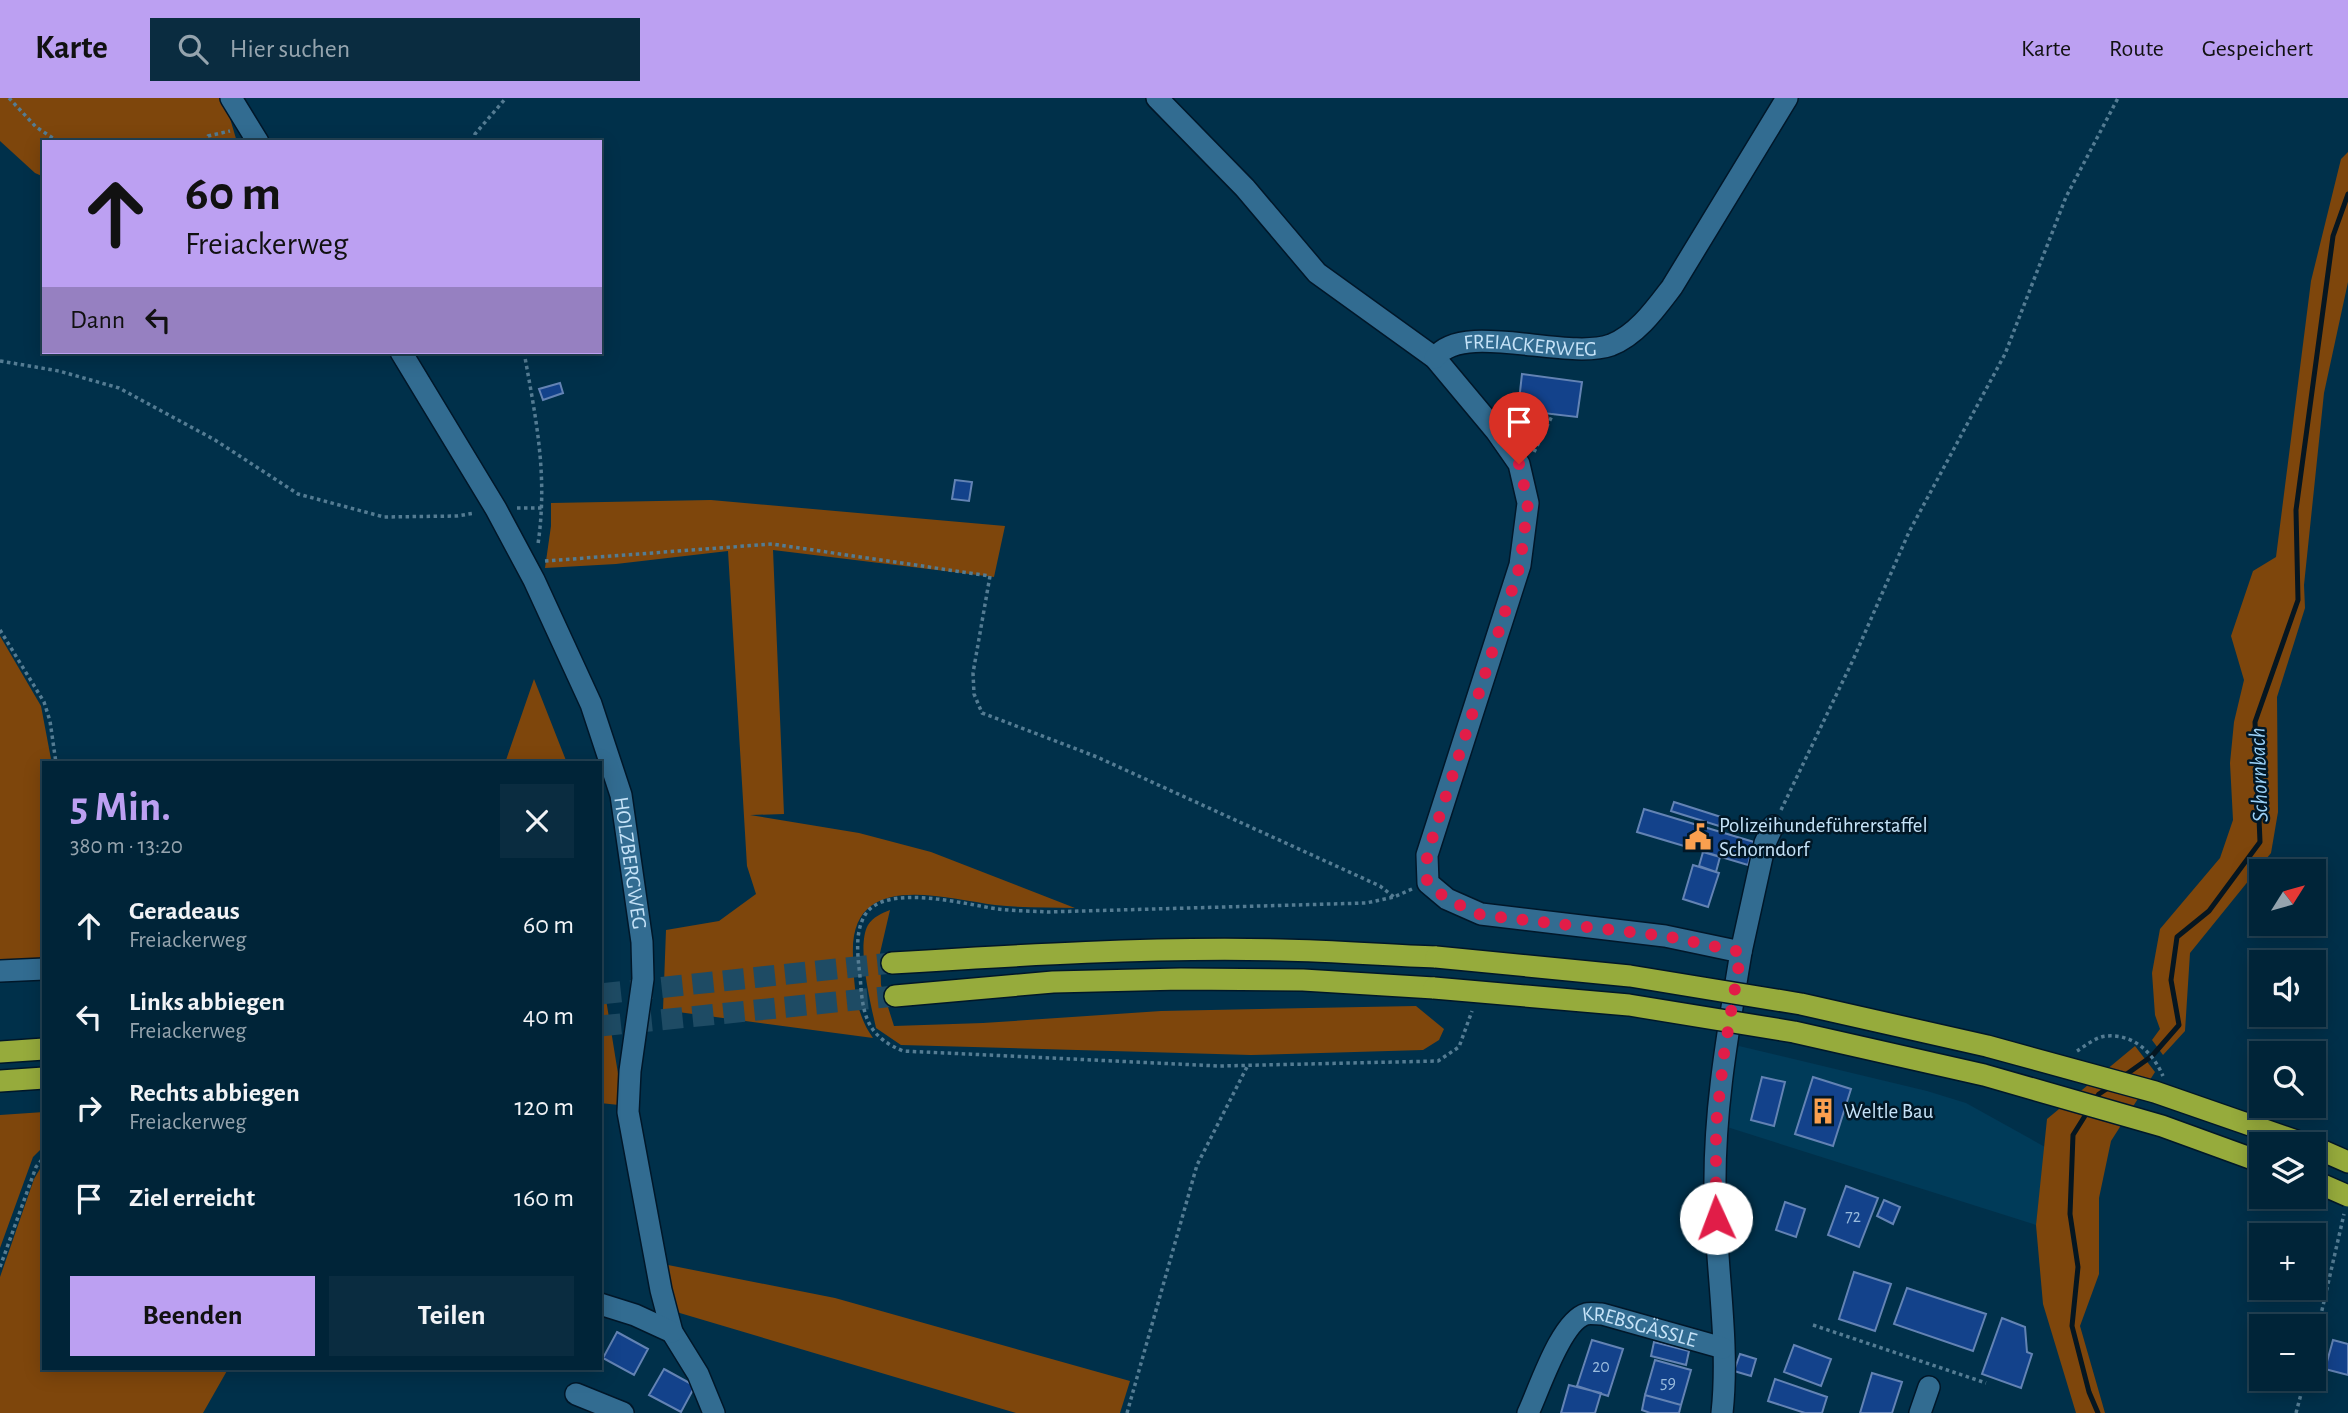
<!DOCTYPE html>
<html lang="de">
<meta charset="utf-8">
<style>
:root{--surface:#002438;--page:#0a2c40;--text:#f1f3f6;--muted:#95a4ae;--line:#224153;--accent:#bca0f2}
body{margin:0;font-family:"Alegreya Sans",sans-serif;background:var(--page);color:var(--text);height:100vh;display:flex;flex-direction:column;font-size:26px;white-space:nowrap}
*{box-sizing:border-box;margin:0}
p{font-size:23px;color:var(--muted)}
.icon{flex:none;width:38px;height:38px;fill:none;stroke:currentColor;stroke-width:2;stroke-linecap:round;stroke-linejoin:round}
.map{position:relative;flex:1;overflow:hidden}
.side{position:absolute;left:42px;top:663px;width:560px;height:609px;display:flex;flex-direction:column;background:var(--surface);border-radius:0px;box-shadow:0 4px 18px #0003,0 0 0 2px var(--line)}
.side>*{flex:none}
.hud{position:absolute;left:42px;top:42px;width:560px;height:214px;border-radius:0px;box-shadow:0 4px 18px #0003,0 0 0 2px var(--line);background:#bca0f2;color:#111;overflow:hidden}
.needle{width:46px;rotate:53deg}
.fabs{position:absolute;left:2249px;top:761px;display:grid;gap:14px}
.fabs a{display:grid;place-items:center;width:77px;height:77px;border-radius:0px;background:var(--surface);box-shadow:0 4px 18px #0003,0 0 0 2px var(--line);font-size:35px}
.pin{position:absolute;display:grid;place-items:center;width:60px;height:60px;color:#fff;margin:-72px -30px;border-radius:50% 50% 50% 0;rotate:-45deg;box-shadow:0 0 7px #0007}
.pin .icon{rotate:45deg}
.me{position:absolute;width:77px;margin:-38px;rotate:358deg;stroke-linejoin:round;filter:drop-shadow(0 0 5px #0008)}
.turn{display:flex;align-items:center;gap:24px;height:147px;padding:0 28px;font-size:32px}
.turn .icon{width:91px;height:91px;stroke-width:2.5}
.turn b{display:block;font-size:49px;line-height:60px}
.then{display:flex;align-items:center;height:66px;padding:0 28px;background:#0003;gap:14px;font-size:26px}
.round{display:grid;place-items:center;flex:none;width:74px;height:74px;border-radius:0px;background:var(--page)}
.summary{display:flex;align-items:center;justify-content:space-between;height:119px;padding:0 28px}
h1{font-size:42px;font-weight:700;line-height:52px;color:var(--accent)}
.cta{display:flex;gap:14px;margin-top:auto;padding:14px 28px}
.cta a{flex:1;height:80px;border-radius:0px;background:var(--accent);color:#111;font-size:28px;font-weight:700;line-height:80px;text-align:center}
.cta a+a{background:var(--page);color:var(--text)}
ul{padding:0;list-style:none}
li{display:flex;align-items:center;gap:21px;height:91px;padding:0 28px}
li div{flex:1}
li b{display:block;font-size:26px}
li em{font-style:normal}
header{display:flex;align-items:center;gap:42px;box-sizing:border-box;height:98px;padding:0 35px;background:var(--accent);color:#111}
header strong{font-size:33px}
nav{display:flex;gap:38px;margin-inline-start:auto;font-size:24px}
.search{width:490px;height:63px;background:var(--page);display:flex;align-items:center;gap:18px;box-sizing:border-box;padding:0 24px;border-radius:0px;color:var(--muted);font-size:26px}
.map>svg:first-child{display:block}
.built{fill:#003b59}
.green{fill:#7e460c}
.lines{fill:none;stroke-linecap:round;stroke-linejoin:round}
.stream{stroke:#051621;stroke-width:5}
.building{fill:#13428b;stroke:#6383b4;stroke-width:2}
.highway-tunnel{stroke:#1e4b64;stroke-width:21;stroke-dasharray:21 10;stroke-linecap:butt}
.minor-casing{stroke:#001729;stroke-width:24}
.highway-casing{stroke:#001729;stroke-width:24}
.path{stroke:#547c93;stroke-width:3.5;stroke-dasharray:3.5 3.5;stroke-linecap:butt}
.minor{stroke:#326c91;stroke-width:21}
.highway{stroke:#96ab3c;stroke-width:21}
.highway-bridge-casing{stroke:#001729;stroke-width:24;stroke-linecap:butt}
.highway-bridge{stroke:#96ab3c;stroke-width:21}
.route{stroke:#e11d48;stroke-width:12;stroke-dasharray:0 21.6}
.labels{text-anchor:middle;stroke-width:5;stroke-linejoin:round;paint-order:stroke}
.number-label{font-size:18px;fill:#9bd}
.street-label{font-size:21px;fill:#c6e3f8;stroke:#011726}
.poi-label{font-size:21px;fill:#c6e3f8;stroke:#011726;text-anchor:start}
.water-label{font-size:23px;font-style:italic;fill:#9bd1f7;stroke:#011726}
</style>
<header>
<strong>Karte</strong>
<div class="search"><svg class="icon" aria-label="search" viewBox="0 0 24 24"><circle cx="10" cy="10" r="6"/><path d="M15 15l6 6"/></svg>Hier suchen</div>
<nav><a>Karte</a><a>Route</a><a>Gespeichert</a></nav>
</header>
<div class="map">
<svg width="2348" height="1315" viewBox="0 0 2348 1315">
<rect width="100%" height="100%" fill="#00304a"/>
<!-- built -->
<path class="built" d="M1739,948l188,45 39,12 79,44 -9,78 -312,-99 4,-55z"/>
<!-- green -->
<path class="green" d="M0,0h224l13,44h-193v35l-9,-4 -35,-32z
M2348,54v130l-24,111 -20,192 1,23 -28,89 1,115 -7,41 -81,100 -5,78 -22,24 -11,-15 8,-11 -5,-14 -3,-42 8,-44 60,-71 13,-38 -3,-57 4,-41 10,-42 -13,-44 22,-65 23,-14 35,-276 30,-122z
M711,402l294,26 -11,51 -221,-27 11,264 -34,1 109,18 72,19 144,56c-26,-1 -54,0 -80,-3 -53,-7 -146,-36 -142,51 1,29 2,57 20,82l-210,-28 3,-80 53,-9 37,-27 -9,-28 -19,-315 -112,13 -71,4 6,-42v-23z
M0,538l41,70 10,53v4h-7v198l-44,3z
M534,581l33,84h-62z
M890,812l-10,43 1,32 13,41 89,-3 178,-12 255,-5 28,23 -5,11 -16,10 -172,5 -350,-10 -25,-17c-5,-23 -20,-82 -8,-103 5,-8 14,-12 22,-15z
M600,864l20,124 -1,19 -19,-2z
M2135,948l20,26 -44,69 -12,57v76l-19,52 25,87h-29l-33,-109 -7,-79 11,-106z
M44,1014v34l-11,11 -33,91v-133z
M44,1064v206l184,1 -25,44h-203v-136l34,-98z
M668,1167l167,33 295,83 -10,32h-104l-343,-102 -5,-23z"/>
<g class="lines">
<!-- stream -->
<path class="stream" d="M2124,978l28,-20 27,-31 -8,-45 6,-43 32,-26 51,-69 -5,-120 43,-122 -2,-90 37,-274 15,-42
M2095,1002l4,-6 12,-8
M2088,1013l-15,24 -3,79 8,53 -6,59 17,66 9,21"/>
</g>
<!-- building -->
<path class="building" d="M1522,276l60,8 -5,35 -59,-7z
M560,285l3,10 -20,7 -4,-11z
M955,382l17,2 -3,19 -17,-2z
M1674,704l47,15 -2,9 -48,-15z
M1644,711l110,33 -6,23 -111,-33z
M1703,754l17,5 -4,15 -17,-6z
M1693,767l26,8 -11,34 -25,-8z
M1762,979l23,5 -11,44 -23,-6z
M1813,979l38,12 -18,57 -38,-12z
M1846,1088l32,12 -19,49 -31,-12z
M1884,1102l16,7 -7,17 -16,-8z
M1785,1104l20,7 -9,28 -20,-7z
M1854,1174l37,12 -16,47 -36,-12z
M1907,1190l79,26 -13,37 -79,-27z
M2002,1220l23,9 2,25 5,2 -11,34 -39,-14z
M617,1234l31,17 -14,26 -31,-17z
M1592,1242l31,9 -15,47 -31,-10z
M2333,1242l15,4v31l-23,-6z
M1654,1244l35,9 -3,14 -35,-9z
M1794,1247l37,14 -10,27 -37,-14z
M1740,1256l16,5 -5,17 -17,-5z
M1655,1262l36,10 -10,35 -36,-10z
M664,1271l31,17 -14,26 -32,-17z
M1872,1275l30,9 -10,31h-32z
M1775,1281l52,18 -5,16h-17l-37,-12z
M1569,1287l32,8 -6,20h-34z
M1645,1297l36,10 -2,8h-29l-8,-3z"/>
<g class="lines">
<!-- highway-tunnel -->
<path class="highway-tunnel" d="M600,896l292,-31
M600,928l295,-30"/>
<!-- minor casing -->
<g class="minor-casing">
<g id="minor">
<path d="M231,0l27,44"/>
<path d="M1157,0l88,90 72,85 118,85 61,73 23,33 9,39 -8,62 -93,290 1,28 19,16 34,15 184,22 76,16c-13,80 -27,157 -26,238 0,74 15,150 7,223"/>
<path id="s1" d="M401,254l95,157 38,71 57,124 30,91 21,147 1,37 -13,92 -2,41 33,178 11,42 26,42 16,39"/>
<path id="s2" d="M1435,260c27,-38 131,3 176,-13 26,-10 45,-37 61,-58l115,-189"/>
<path d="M1741,854l24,-109 8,-17"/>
<path d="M0,873l44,-2"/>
<path d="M600,1206l35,11 37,17"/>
<path d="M576,1296l47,19"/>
<path id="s3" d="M1528,1315c11,-23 33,-92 58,-99 4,-1 11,0 16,0l121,34"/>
<path d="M1920,1315l9,-26"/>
</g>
</g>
<!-- highway casing -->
<g class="highway-casing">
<path id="highway" d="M892,865c129,-8 259,-16 389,-13 52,1 103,5 155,7
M895,898l158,-14 128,-3 122,1 131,8
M0,954l44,-3
M0,983l44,-3
M2314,1049l34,15"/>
</g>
<!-- path -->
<path class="path" d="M9,0l27,29 23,15
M204,44l4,-6 22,-5
M474,44l1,-8 31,-36
M524,254c12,67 24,123 14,192
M0,263l59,10 60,17 96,52 83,54 86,23 73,-1 18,-3
M1534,354l19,-38
M517,410h26
M545,463l227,-17 218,32 -17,97 1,21 8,19 115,44 283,129 14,11
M0,532l44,72 6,19 6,42
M1781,712l72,-150 56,-128 96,-178 61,-157 52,-99
M1412,791l-18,8 -28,6 -319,9c-16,-1 -33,-1 -49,-3 -31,-4 -113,-27 -133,6 -13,22 -5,51 -4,74 3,33 11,49 42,62l316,15 219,-5 21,-14 13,-36
M2077,953c8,-5 20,-15 30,-15 27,-2 46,17 56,40
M0,1169l36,-100 8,-10
M1813,1227l173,58
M2314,1247l30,-131
M1127,1315l70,-248 51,-100
M2296,1315l9,-34"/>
<!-- minor -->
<use href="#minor" class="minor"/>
<!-- highway -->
<use href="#highway" class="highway"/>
<!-- highway-bridge casing -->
<g class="highway-bridge-casing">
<path id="highway-bridge" d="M1436,859l194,19 171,28 186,42 168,46 150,52
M1434,890l195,17 165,27 190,43 178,51 99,36
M2314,1083l34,15"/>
</g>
<!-- highway-bridge -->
<use href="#highway-bridge" class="highway-bridge"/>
</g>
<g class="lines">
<!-- route -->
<path class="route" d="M1519,366l9,39 -8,62 -93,290v28l20,16 34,16 184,21 76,16 -17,102 -8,71v93"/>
</g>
<!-- icons -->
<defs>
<g id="civic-bare" transform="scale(2.1)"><path d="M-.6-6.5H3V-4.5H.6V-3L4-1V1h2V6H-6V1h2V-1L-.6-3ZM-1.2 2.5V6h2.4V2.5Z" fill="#fa9f4f" stroke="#011726" stroke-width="2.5" paint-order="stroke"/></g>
<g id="building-bare" transform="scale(2.1)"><path d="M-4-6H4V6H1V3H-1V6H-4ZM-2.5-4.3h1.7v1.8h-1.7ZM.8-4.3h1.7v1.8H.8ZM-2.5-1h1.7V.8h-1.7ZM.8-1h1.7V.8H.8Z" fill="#fa9f4f" stroke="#011726" stroke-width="2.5" paint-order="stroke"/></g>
</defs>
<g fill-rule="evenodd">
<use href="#civic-bare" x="1698" y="739"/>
<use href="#building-bare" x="1823" y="1013"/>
</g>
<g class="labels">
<!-- number labels -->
<g class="number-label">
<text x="1853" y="1124">72</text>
<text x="1601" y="1274">20</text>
<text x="1668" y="1290">59</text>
</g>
<!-- street labels -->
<g class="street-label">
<text dy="7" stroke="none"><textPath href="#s2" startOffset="100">FREIACKERWEG</textPath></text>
<text dy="7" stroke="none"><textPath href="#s1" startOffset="565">HOLZBERGWEG</textPath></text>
<text dy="7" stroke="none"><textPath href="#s3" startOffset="172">KREBSGÄSSLE</textPath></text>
</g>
<!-- poi labels -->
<g class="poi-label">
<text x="1719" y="734">Polizeihundeführerstaffel<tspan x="1719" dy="24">Schorndorf</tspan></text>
<text x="1844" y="1020">Weltle Bau</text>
</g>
<!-- water labels -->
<g class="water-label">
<text transform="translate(2258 677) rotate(-92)" y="8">Schornbach</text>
</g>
</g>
</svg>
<div class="fabs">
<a><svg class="needle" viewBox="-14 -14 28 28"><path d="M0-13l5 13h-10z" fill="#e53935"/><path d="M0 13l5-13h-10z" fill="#95a4ae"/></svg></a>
<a><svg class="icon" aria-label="sound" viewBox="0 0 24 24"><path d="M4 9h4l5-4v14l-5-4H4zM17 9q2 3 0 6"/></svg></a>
<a><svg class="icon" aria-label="search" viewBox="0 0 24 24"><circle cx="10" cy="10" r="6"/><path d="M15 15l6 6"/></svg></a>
<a><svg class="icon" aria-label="layers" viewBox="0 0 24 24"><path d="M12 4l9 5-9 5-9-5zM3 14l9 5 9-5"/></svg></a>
<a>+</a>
<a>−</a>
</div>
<div class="pin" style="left:1519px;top:366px;background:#d93025"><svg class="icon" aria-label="arrive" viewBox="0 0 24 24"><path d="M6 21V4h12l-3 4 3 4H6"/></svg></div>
<svg class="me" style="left:1716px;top:1120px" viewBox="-20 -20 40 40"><circle r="19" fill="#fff"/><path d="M0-13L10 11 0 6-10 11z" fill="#e11d48"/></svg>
<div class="hud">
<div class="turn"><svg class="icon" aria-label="ahead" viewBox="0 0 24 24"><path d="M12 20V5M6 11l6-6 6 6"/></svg><div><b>60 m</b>Freiackerweg</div></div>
<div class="then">Dann<svg class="icon" aria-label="left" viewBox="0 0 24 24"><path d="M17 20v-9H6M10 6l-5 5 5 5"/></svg></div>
</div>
<section class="side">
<div class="summary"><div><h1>5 Min.</h1><p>380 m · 13:20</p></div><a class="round"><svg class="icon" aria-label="close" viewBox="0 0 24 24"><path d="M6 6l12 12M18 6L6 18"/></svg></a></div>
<ul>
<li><svg class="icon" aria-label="ahead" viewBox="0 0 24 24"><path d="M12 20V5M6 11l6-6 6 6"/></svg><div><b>Geradeaus</b><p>Freiackerweg</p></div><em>60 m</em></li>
<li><svg class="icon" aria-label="left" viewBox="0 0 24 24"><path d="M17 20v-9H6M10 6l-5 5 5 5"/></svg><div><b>Links abbiegen</b><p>Freiackerweg</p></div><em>40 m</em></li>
<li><svg class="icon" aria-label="right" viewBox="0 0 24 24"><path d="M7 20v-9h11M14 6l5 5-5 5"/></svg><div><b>Rechts abbiegen</b><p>Freiackerweg</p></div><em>120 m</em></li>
<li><svg class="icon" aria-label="arrive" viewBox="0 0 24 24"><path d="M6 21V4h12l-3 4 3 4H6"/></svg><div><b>Ziel erreicht</b></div><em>160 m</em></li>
</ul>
<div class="cta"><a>Beenden</a><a>Teilen</a></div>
</section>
</div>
